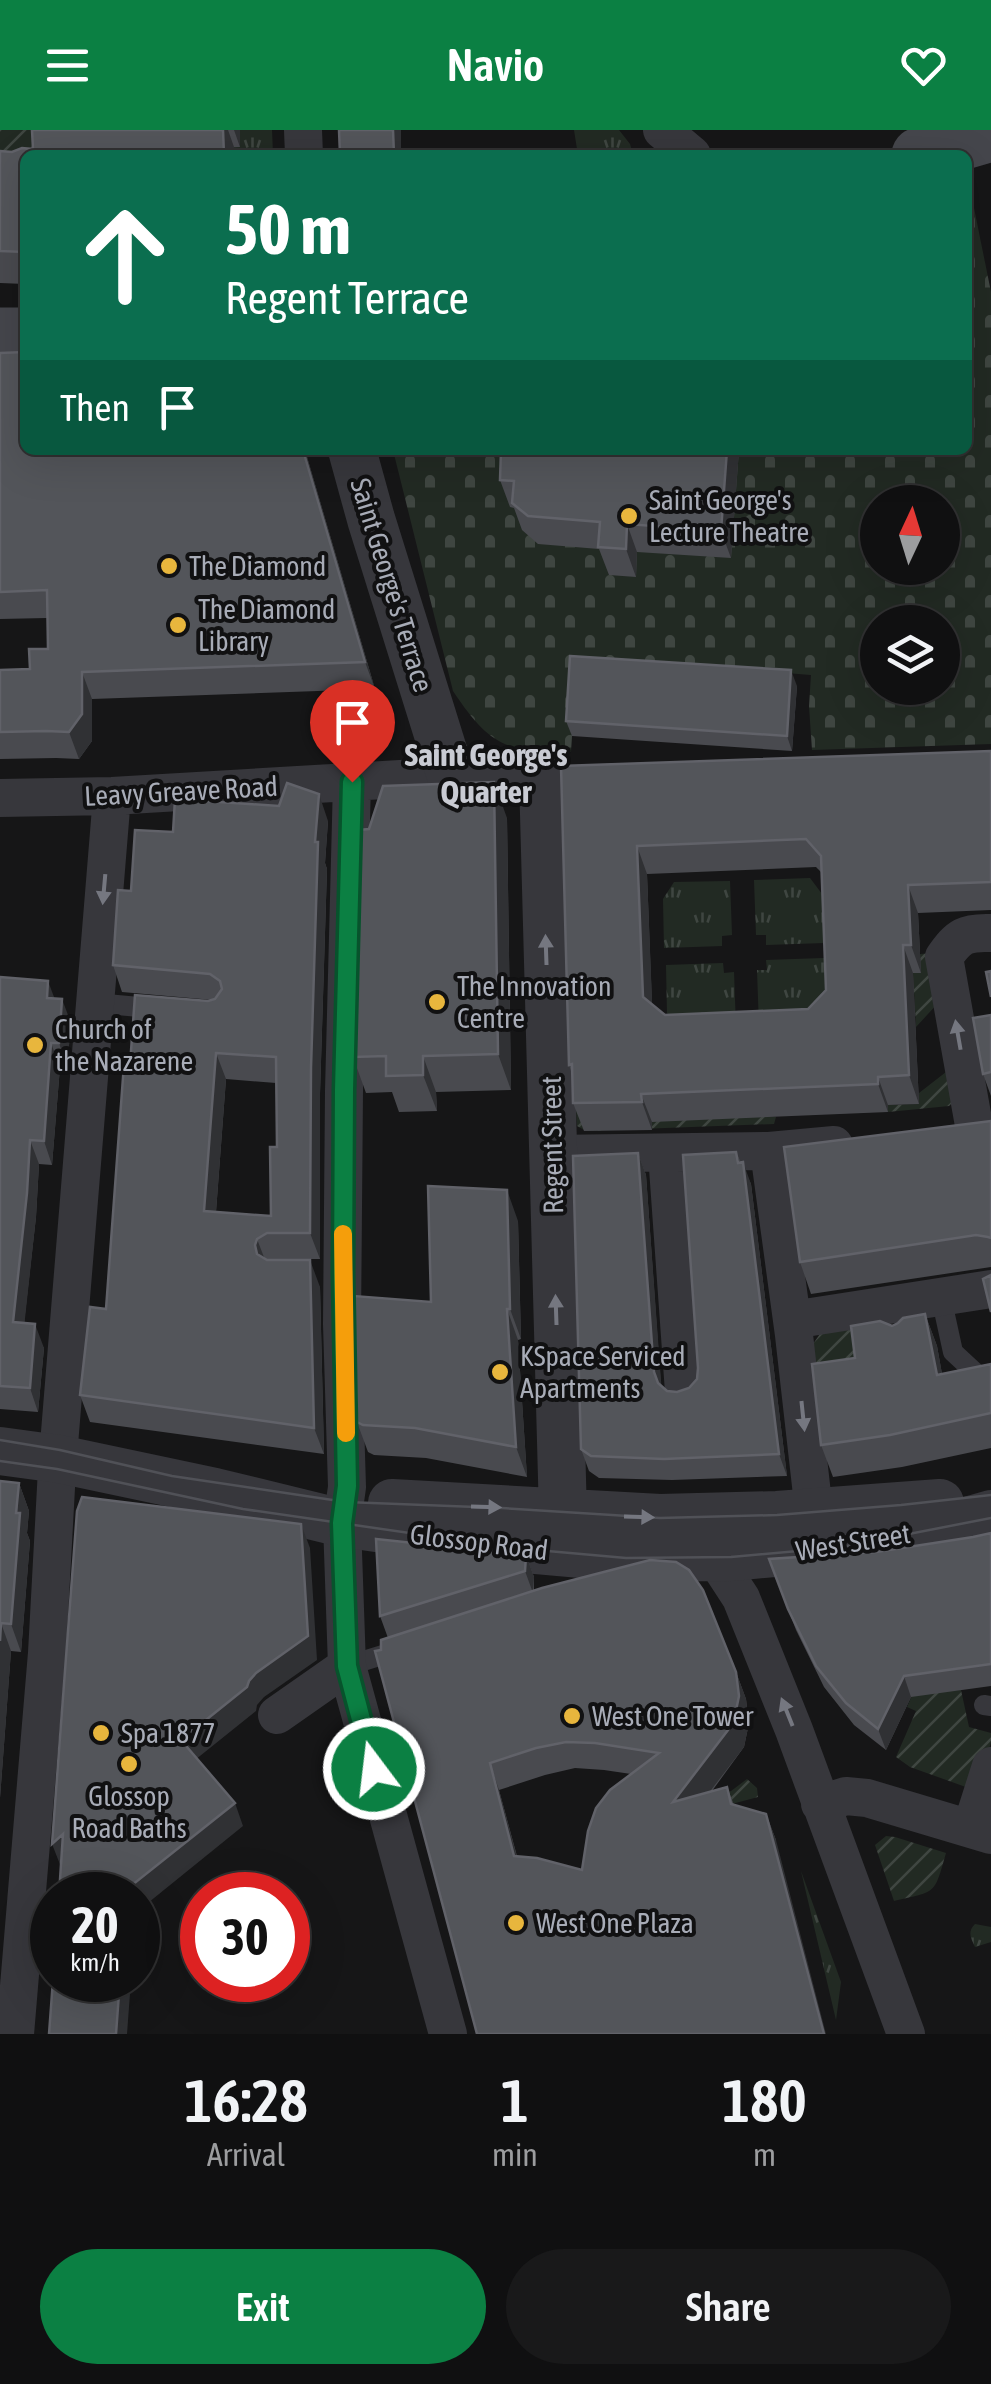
<!DOCTYPE html>
<style>
:root{--surface:#101011;--page:#19191a;--text:#f1f3f6;--muted:#9c9d9f;--line:#303031;--accent:#0b8043}
body{margin:0;font-family:"Asap Condensed",sans-serif;background:var(--page);color:var(--text);height:100vh;display:flex;flex-direction:column;font-size:38px;white-space:nowrap}
*{box-sizing:border-box;margin:0}
p{font-size:32px;color:var(--muted)}
.icon{flex:none;width:55px;height:55px;fill:none;stroke:currentColor;stroke-width:2;stroke-linecap:round;stroke-linejoin:round}
.map{position:relative;height:1904px;overflow:hidden}
.details{display:flex;flex-direction:column;background:var(--surface);flex:1}
.details>*{flex:none}
.banner{position:absolute;left:20px;top:20px;width:952px;height:305px;border-radius:15px;box-shadow:0 10px 40px #0002,0 0 0 2px var(--line);background:#0b6e4f;color:#fff;overflow:hidden}
.needle{width:65px;rotate:4deg}
.tools{position:absolute;left:860px;top:355px;display:grid;gap:20px}
.tools a{display:grid;place-items:center;width:100px;height:100px;border-radius:50%;background:var(--surface);box-shadow:0 10px 40px #0002,0 0 0 2px var(--line);font-size:50px}
.speed{position:absolute;left:30px;top:1742px;display:flex;gap:20px;font-size:50px;font-weight:700;text-align:center}
.speed>*{display:grid;place-content:center;width:130px;height:130px;border-radius:50%;background:var(--surface);box-shadow:0 10px 40px #0002,0 0 0 2px var(--line);line-height:1}
.speed small{font-size:25px;font-weight:400}
.speed .limit{border:15px solid #d22;background:#fff;color:#111}
.pin{position:absolute;display:grid;place-items:center;width:85px;height:85px;color:#fff;margin:-102px -42px;border-radius:50% 50% 50% 0;rotate:-45deg;box-shadow:0 0 10px #0007}
.pin .icon{rotate:45deg}
.me{position:absolute;width:110px;margin:-55px;rotate:345deg;stroke-linejoin:round;filter:drop-shadow(0 0 8px #0008)}
.turn{display:flex;align-items:center;gap:35px;height:210px;padding:0 40px;font-size:45px}
.turn .icon{width:130px;height:130px;stroke-width:2.5}
.turn b{display:block;font-size:70px;line-height:85px}
.then{display:flex;align-items:center;height:95px;padding:0 40px;background:#0003;gap:20px;font-size:38px}
.eta{display:flex;justify-content:space-evenly;align-items:center;height:170px;text-align:center}
.eta b{font-size:60px;font-weight:600;line-height:70px}
.primary-button{display:flex;gap:20px;margin-top:auto;padding:20px 40px}
.primary-button a{flex:1;height:115px;border-radius:60px;background:var(--accent);color:#fff;font-size:40px;font-weight:600;line-height:115px;text-align:center}
.primary-button a+a{background:var(--page);color:var(--text)}
header{display:flex;justify-content:space-between;align-items:center;height:130px;padding:0 40px;background:var(--accent);color:#fff;font-size:45px;font-weight:600}
.map>svg:first-child{display:block}
.grass{fill:url(#grass-tufts)}
.cemetery{fill:url(#cemetery-stones);fill-rule:evenodd}
.garden{fill:url(#garden-furrows)}
.lines{fill:none;stroke-linecap:round;stroke-linejoin:round}
.service{stroke:#37373c;stroke-width:20}
.minor{stroke:#37373c;stroke-width:38}
.tertiary{stroke:#37373c;stroke-width:48}
.secondary{stroke:#45464c;stroke-width:55}
.tram{stroke:#505157;stroke-width:2.5}
.wall{fill:#494a4f;fill-rule:evenodd}
.shaded-wall{fill:#303134}
.building{fill:#53555a;stroke:#616269;stroke-width:2.5;fill-rule:evenodd}
.oneway{fill:#757780}
.route-casing{stroke:#07532c;stroke-width:25}
.route{stroke:#0b8043;stroke-width:18}
.slow{stroke:#f59e0b;stroke-width:18}
.poi-dot{fill:#e8b63d;stroke:#111112;stroke-width:4}
.labels{text-anchor:middle;stroke-width:8;stroke-linejoin:round;paint-order:stroke}
.poi-label{font-size:28px;fill:#a8acb7;stroke:#111112;text-anchor:start}
.street-label{font-size:28px;fill:#a8acb7;stroke:#111112}
.quarter-label{font-size:32px;font-weight:bold;fill:#c9cbd3;stroke:#111112}
</style>
<header><svg class="icon" aria-label="menu" viewBox="0 0 24 24"><path d="M4 6h16M4 12h16M4 18h16"/></svg>Navio<svg class="icon" aria-label="heart" viewBox="0 0 24 24"><path d="M12 20l-8-8c-3-5 5-10 8-4 3-6 11-1 8 4z"/></svg></header>
<div class="map">
<svg width="991" height="1904" viewBox="0 0 991 1904">
<defs>
<pattern id="grass-tufts" width="24" height="20" patternUnits="userSpaceOnUse" patternTransform="scale(2.5)"><rect width="24" height="20" fill="#222a23"/><path d="M3 7l-1-3M5 7V3M7 7l1-3M15 17l-1-3M17 17v-4M19 17l1-3" fill="none" stroke="#3f4641"/></pattern>
<pattern id="cemetery-stones" width="16" height="16" patternUnits="userSpaceOnUse" patternTransform="scale(2.5)"><rect width="16" height="16" fill="#222a23"/><path d="M2 7V4a2 2 0 0 1 4 0v3zM10 15v-3a2 2 0 0 1 4 0v3z" fill="#3f4641"/></pattern>
<pattern id="garden-furrows" width="10" height="10" patternUnits="userSpaceOnUse" patternTransform="scale(2.5)"><rect width="10" height="10" fill="#222a23"/><path d="M-1 1l2-2M0 10L10 0M9 11l2-2" fill="none" stroke="#3f4641"/></pattern>
</defs>
<rect width="100%" height="100%" fill="#161617"/>
<!-- grass -->
<path class="grass" d="M240,0h32l1,25h-39v-8l6,-1z
M574,0h45l11,14 3,11h-55z
M810,748l12,16 2,49 -58,2v-10h-10l-2,-55z
M730,751l2,54 -10,1v10l-58,2 -1,-49 11,-17z
M824,828l2,48 -67,19 -2,-55h10l-1,-10z
M723,833l1,10 10,-1 2,56 -56,1 -13,-16 -1,-48z
M801,1741l40,111 -5,38z
M975,1794l16,3v15l-16,5c-4,-9 -8,-15 0,-23z"/>
<!-- cemetery -->
<path class="cemetery" d="M968,68l6,10 17,84v452l-179,6 -3,-44 2,-31 -200,-16 -35,13 -5,80c-65,1 -82,-7 -118,-61l-60,-241h575zM878,372h64v66h-64zM878,492h64v66h-64z"/>
<!-- garden -->
<path class="garden" d="M0,0h162l-20,25h-117l-25,5z
M932,823l7,49 -23,25 -3,-54h8l-1,-19z
M955,935v35l-6,6 -61,6v-7l31,-1v-11z
M575,964l201,23 -2,7 -188,7 -9,-5z
M886,1191l-47,72 -33,-39 16,-23z
M961,1560l8,37 22,6v9l-14,49 -67,-24 -14,-10 20,-46 -9,-4 6,-14z
M747,1649l10,9 1,9 -45,12 -3,-11 21,-7z
M886,1706l9,1 51,16c-12,42 -9,38 -52,48l-19,-56z"/>
<g class="lines">
<!-- service -->
<path class="service" d="M95,873l66,6
M941,1167l12,55 28,26
M347,1536l55,-17
M984,1575l7,1"/>
<!-- minor -->
<path class="minor" d="M303,0l1,25
M662,0l30,25
M352,652l-8,309 -2,233 5,163 -5,36 5,143 101,368
M0,668l112,-2 339,-20
M975,1001l-31,-174c15,-21 21,-25 47,-24
M769,1021l25,184 20,177
M552,1024l217,-3 65,-6
M667,1024l17,238
M792,1190l199,-31
M713,1425l28,43 53,132 112,304
M277,1585l70,-49
M820,1674l26,-8 21,2 124,37
M971,1699l20,-63
M15,1904l32,-381 10,-184 55,-673"/>
<!-- tertiary -->
<path class="tertiary" d="M352,320l19,69 80,257 92,1 21,775
M0,1321l59,8 156,33 127,31 172,25 112,10 105,-1 111,-10 121,-25 28,-8
M392,1373l268,15 117,-3 163,-12"/>
<!-- secondary -->
<path class="secondary" d="M919,25l72,-21
M0,205h25"/>
<!-- tram -->
<path class="tram" d="M0,1310l60,10 112,26 174,26 156,6 158,10 117,-3 124,-10 90,-10
M0,1331l57,8 186,40 271,39 112,10 105,-1 111,-10 149,-29"/>
</g>
<!-- wall -->
<path class="wall" d="M32,0h208v17l-215,8v129l-25,-1v-132l12,1 21,-3z
M0,223l305,97 70,239 -283,10v42l-13,18 -23,-1 -56,1v-89l30,-1 18,-20 -1,-31 -47,1z
M739,320l-8,108 -94,-6 -1,25 -27,-2 -10,-26 -61,-5 -16,-14 -8,-22 -4,-1 -10,-27z
M797,556l-5,65 -220,-15 -6,-15z
M991,621v159l-73,3 3,60h-8l6,131 -31,1v7l-236,10v8l-68,1 -11,-28 -1,-29 -3,-9 -8,-299zM816,737l6,6 4,117 -18,19 -143,6 -13,-10 -5,-131z
M507,688l4,272 -75,2 1,19 -38,1 -7,-20 -26,1 -13,-36z
M328,691l-3,42 2,6 -7,225v165h-43l43,28 4,167 -234,-32 -10,-27 26,-86 24,-244 78,-64 5,-1 -91,-8 -9,-27 18,-74 42,-59zM226,949l50,4 1,64 -6,69 -55,-4z
M0,847l55,22 16,24 -4,44h-7l-8,98 -13,-1 -3,53 -12,106 20,25 -6,64 -38,-3z
M991,885v81l-8,-22z
M991,991v146l-180,27 -11,-32z
M736,1022l15,32 36,292 -115,4 -73,-2 -10,-7 -8,-22 57,-296 8,22 15,211 6,5 10,1 12,-4 8,-9z
M518,1091l3,118 -3,1 9,137 -101,-19 -52,-3 -6,-3 -11,-30 74,-120z
M925,1184l12,32 5,28 49,-10v84l-89,19 -69,10 -12,-32 34,-87 37,-32z
M0,1351l19,2 10,28 -2,22 3,8 -9,111 -10,-1 -11,147z
M991,1403v153l-80,11 -25,53 -32,-25 -30,-38 -28,-57 -27,-71 107,-7 97,-15z
M526,1425l8,22v14l202,81 10,27 3,24 -5,24 -32,44 15,-4 7,18 32,9 10,26 -299,194 -96,-384 7,-12 -8,-22zM575,1638l29,2 27,4 -49,96 -65,-14 -18,-66 46,-15z"/>
<!-- shaded-wall -->
<path class="shaded-wall" d="M223,0h5l6,17v8h-10z
M234,0h6v17z
M393,0h8v25h-7z
M303,320h2l70,239 -10,-27z
M727,320h12l-8,108 -10,-27z
M627,394l10,28 -1,25 -10,-28z
M791,540l6,16 -5,65 -5,-15z
M82,542l10,27v42l-13,18 -10,-27z
M494,652l13,36 4,272 -13,-36z
M319,664l9,27 -3,42 2,6 -7,225v165l-10,-26 1,-165 4,-226z
M637,716l10,28 6,151 -10,-28z
M908,755l10,28 3,60 -10,-28z
M903,815l10,28 6,131 -10,-29z
M48,851l9,24 -10,-7z
M62,869l9,24 -4,44 -8,-24z
M51,913l9,24 -8,98 -8,-24z
M216,923l10,26 -12,159 -10,-27z
M423,926l13,36 1,19 -14,-36z
M878,947l10,28v7l-10,-28z
M641,964l11,28v8l-10,-28z
M30,1010l9,24 -3,53 -14,129 -9,-24z
M736,1022l8,22 -1,-12 8,22 36,292 -8,-22z
M638,1023l8,22 16,219 -8,-22z
M507,1060l11,31 3,118 -11,-30z
M257,1109l10,26 -3,7 -9,-27z
M310,1130l10,27 4,167 -10,-26z
M507,1179l11,31 9,137 -11,-30z
M925,1184l12,32 11,61 -11,-32z
M35,1194l9,24 -6,64 -8,-24z
M19,1353l10,28 -2,22 3,8 -9,111 -10,-28z
M301,1394l9,24 7,112 -53,37 -7,8 -1,6 -66,53 -9,-24 68,-59z
M526,1425l8,22 -1,16 -8,-22z
M1,1493l10,28 -11,147v-157z
M736,1542l10,27 3,24 -5,24 -62,81 -9,-26z
M904,1546l7,21 -25,53 -8,-21z
M490,1633l9,27 25,93 -10,-27z
M235,1673l8,23 -105,85v-16h-11v-6z
M766,1684l10,26 50,194h-2z
M63,1704l-2,33 -9,-23z
M120,1850h11l-4,54h-11z"/>
<!-- building -->
<path class="building" d="M32,0h191l1,25h-199v97l-25,-1v-100l12,1 10,-4 11,1z
M339,0h54l1,25h-54z
M25,222v98h278l62,212 -283,10v42l-13,18 -23,-1 -46,1v-62l30,-1 -1,-20h19l-1,-59 -47,2v-239z
M501,320h226l-6,81 -94,-7 -1,25 -28,-2 2,-25 -72,-6 -16,-13 2,-22 -14,-1z
M570,526l221,14 -4,66 -221,-15z
M991,621v131l-83,3 3,60h-8l6,130 -31,2v7l-237,10 1,8 -69,1 -1,-39 -3,1 -8,-299zM806,709l15,17 5,134 -18,19 -143,6 -22,-18 -6,-151z
M494,652l4,272 -75,2v19l-37,1v-20l-33,1 6,-227 10,-1 14,-43z
M287,653l32,11 -4,48h3l-7,226 -1,165h-43l-10,6 -2,6 2,9 10,6h43l4,168 -234,-33 10,-88 16,2 18,-245 6,1 5,-70 73,6 7,-2 7,-10 -2,-8 -10,-7 -97,-9 5,-75 13,1 4,-61 38,2 2,-33 104,7zM216,923l60,4 1,90h-7l1,69 -67,-5z
M991,841v26l-5,-25z
M0,847l48,4 -1,17 15,1 -3,44h-8l-7,98 -14,-1 -3,53 -14,129 22,2 -5,64 -30,-2z
M991,885v57l-8,2 -10,-56z
M991,991v117l-3,-1 -12,-2 -176,27 -16,-115z
M736,1022l2,11 5,-1 36,292 -115,5 -73,-3 -10,-7 -8,-293 65,-3 16,219 4,11 9,8 10,1 12,-4 8,-9 1,-11 -15,-213z
M428,1056l79,4 3,119h-3l9,138 -101,-19 -52,-3 -6,-3 -3,-126 77,6z
M991,1145v37l-8,-33z
M925,1184l12,61 54,-11v49l-101,22 -69,10 -9,-81 43,-6 -4,-32 29,-5 12,5 6,-3 5,-5z
M0,1351l19,2 -3,30h4l-9,111 -10,-1 -1,18z
M82,1367l219,27 7,112 -52,37 -7,8 -2,6 -66,53 54,63 -108,86v6h-68l4,-61 -11,10 25,-333z
M991,1403v131l-87,12 -26,53 -32,-26 -30,-37 -28,-57 -19,-50 107,-7 97,-15z
M376,1409l150,16 -1,16 -145,45z
M650,1430l26,2 13,8 14,20 33,82 3,24 -5,24 -6,10 -55,72 54,-15 4,17 35,10 58,220h-347l-102,-383 6,-1v-10l161,-52zM566,1612l29,1 64,10 -49,37 -14,18 -8,23 -6,39 -45,-12 -23,-2 -24,-93 46,-15z
M53,1850h67l-4,54h-67z"/>
<!-- one-way arrows -->
<defs><path id="oneway-solid" d="M-6-.8H1V-3.2L6.5 0L1 3.2V.8H-6Z" transform="scale(2.5)"/></defs>
<g class="oneway">
<use href="#oneway-solid" transform="translate(104 759) rotate(95)"/>
<use href="#oneway-solid" transform="translate(546 820) rotate(-92)"/>
<use href="#oneway-solid" transform="translate(958 905) rotate(-100)"/>
<use href="#oneway-solid" transform="translate(556 1180) rotate(-92)"/>
<use href="#oneway-solid" transform="translate(803 1286) rotate(84)"/>
<use href="#oneway-solid" transform="translate(486 1377) rotate(2)"/>
<use href="#oneway-solid" transform="translate(639 1387) rotate(2)"/>
<use href="#oneway-solid" transform="translate(787 1582) rotate(-112)"/>
</g>
<g class="lines">
<!-- route casing -->
<g class="route-casing">
<path id="route" d="M352,652l-8,308 -1,183 4,213 -5,37 5,143 27,103"/>
</g>
<!-- route -->
<use href="#route" class="route"/>
<!-- slow -->
<path class="slow" d="M343,1104l3,199"/>
</g>
<!-- markers -->
<g class="poi-dot">
<circle cx="629" cy="386" r="10"/>
<circle cx="169" cy="436" r="10"/>
<circle cx="178" cy="495" r="10"/>
<circle cx="437" cy="872" r="10"/>
<circle cx="35" cy="915" r="10"/>
<circle cx="500" cy="1242" r="10"/>
<circle cx="572" cy="1586" r="10"/>
<circle cx="101" cy="1603" r="10"/>
<circle cx="129" cy="1634" r="10"/>
<circle cx="516" cy="1793" r="10"/>
</g>
<g class="labels">
<!-- poi labels -->
<g class="poi-label">
<text x="649" y="380">Saint George's<tspan x="649" dy="32">Lecture Theatre</tspan></text>
<text x="189" y="446">The Diamond</text>
<text x="198" y="489">The Diamond<tspan x="198" dy="32">Library</tspan></text>
<text x="457" y="866">The Innovation<tspan x="457" dy="32">Centre</tspan></text>
<text x="55" y="909">Church of<tspan x="55" dy="32">the Nazarene</tspan></text>
<text x="520" y="1236">KSpace Serviced<tspan x="520" dy="32">Apartments</tspan></text>
<text x="592" y="1596">West One Tower</text>
<text x="121" y="1613">Spa 1877</text>
<text x="129" y="1676" text-anchor="middle">Glossop<tspan x="129" dy="32">Road Baths</tspan></text>
<text x="536" y="1803">West One Plaza</text>
</g>
<!-- street labels -->
<g class="street-label">
<text transform="translate(392 455) rotate(73)" y="10">Saint George's Terrace</text>
<text transform="translate(181 661) rotate(-3)" y="10">Leavy Greave Road</text>
<text transform="translate(552 1015) rotate(-91)" y="10">Regent Street</text>
<text transform="translate(479 1412) rotate(7)" y="10">Glossop Road</text>
<text transform="translate(853 1412) rotate(-9)" y="10">West Street</text>
</g>
<!-- quarter labels -->
<g class="quarter-label">
<text x="486" y="636">Saint George's<tspan x="486" dy="37">Quarter</tspan></text>
</g>
</g>
</svg>
<div class="tools">
<a><svg class="needle" viewBox="-14 -14 28 28"><path d="M0-13l5 13h-10z" fill="#e53935"/><path d="M0 13l5-13h-10z" fill="#9c9d9f"/></svg></a>
<a><svg class="icon" aria-label="layers" viewBox="0 0 24 24"><path d="M12 4l9 5-9 5-9-5zM3 14l9 5 9-5"/></svg></a>
</div>
<div class="speed"><div>20<small>km/h</small></div><div class="limit">30</div></div>
<div class="pin" style="left:352px;top:652px;background:#d93025"><svg class="icon" aria-label="arrive" viewBox="0 0 24 24"><path d="M6 21V4h12l-3 4 3 4H6"/></svg></div>
<svg class="me" style="left:374px;top:1639px" viewBox="-20 -20 40 40"><circle r="17" fill="#0b8043" stroke="#fff" stroke-width="3"/><path d="M0-11L8 9 0 5-8 9z" fill="#fff"/></svg>
<div class="banner">
<div class="turn"><svg class="icon" aria-label="ahead" viewBox="0 0 24 24"><path d="M12 20V5M6 11l6-6 6 6"/></svg><div><b>50 m</b>Regent Terrace</div></div>
<div class="then">Then<svg class="icon" aria-label="arrive" viewBox="0 0 24 24"><path d="M6 21V4h12l-3 4 3 4H6"/></svg></div>
</div>
</div>
<section class="details">
<div class="eta">
<div><b>16:28</b><p>Arrival</p></div>
<div><b>1</b><p>min</p></div>
<div><b>180</b><p>m</p></div>
</div>
<div class="primary-button"><a>Exit</a><a>Share</a></div>
</section>
